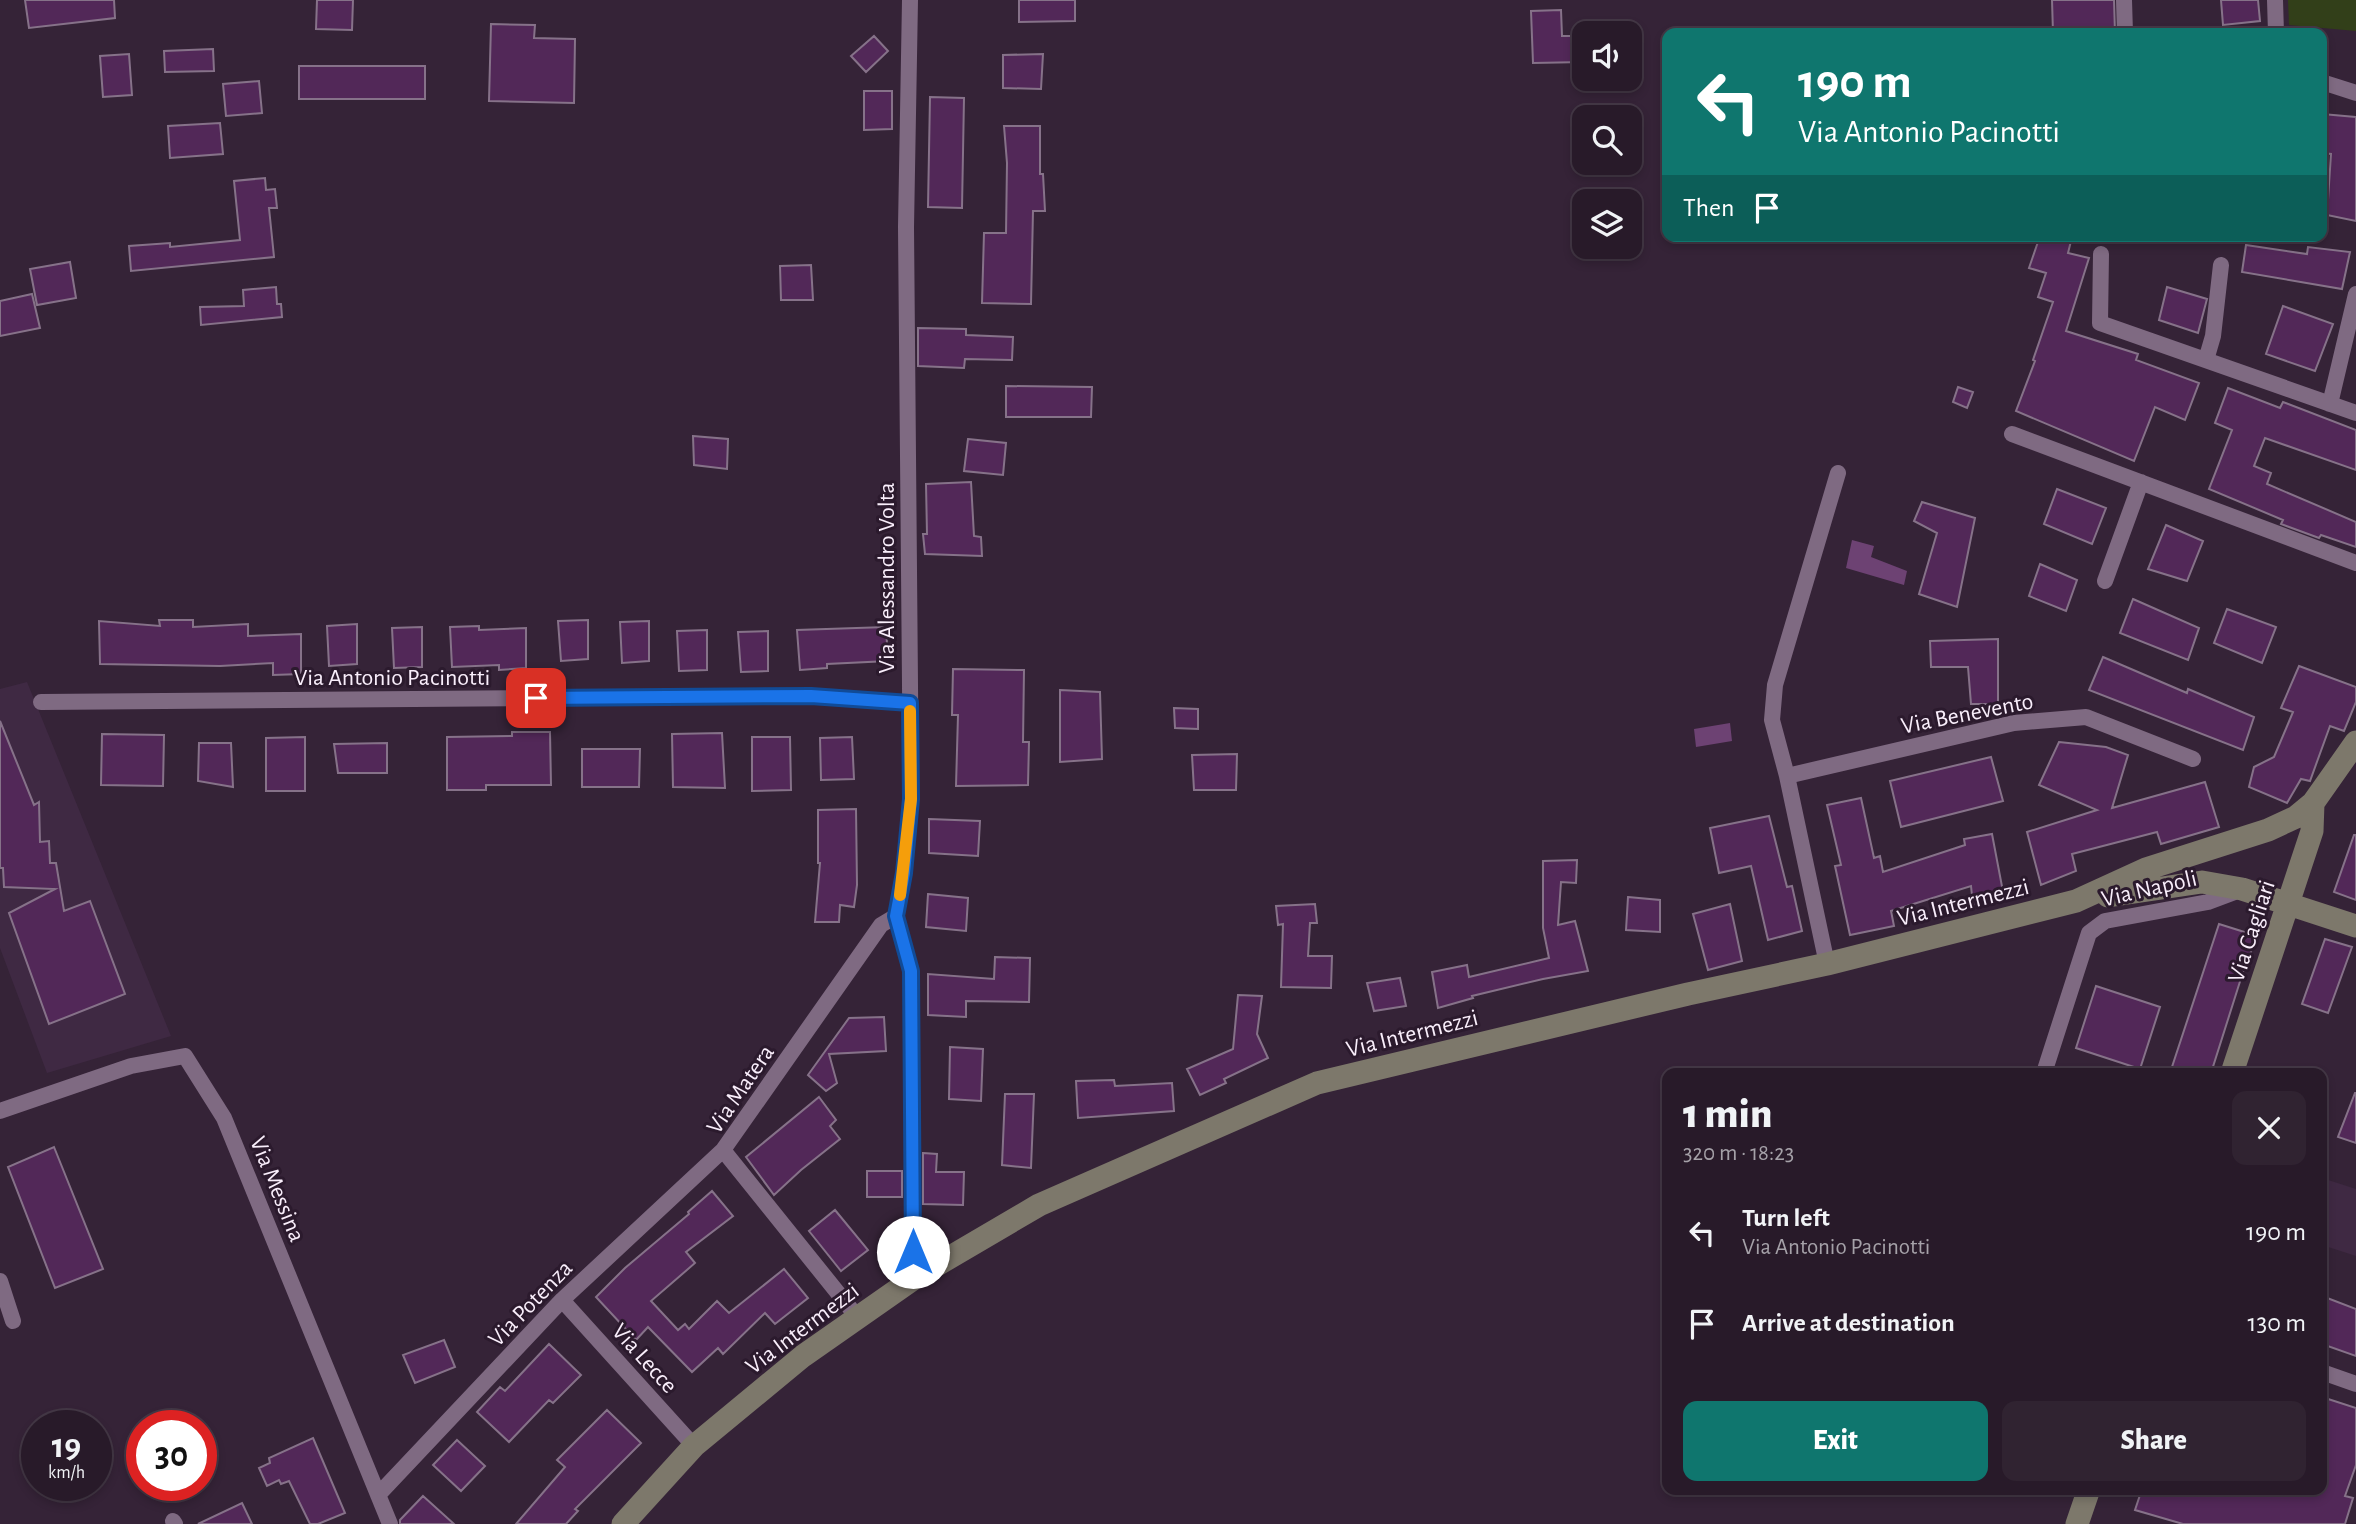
<!DOCTYPE html>
<meta charset="utf-8">
<style>
:root{--surface:#281a29;--page:#302331;--text:#f1f3f6;--muted:#a5a1a8;--line:#443846;--accent:#0f766e}
body{margin:0;font-family:"Alegreya Sans",sans-serif;background:var(--page);color:var(--text);height:100vh;display:flex;flex-direction:column;font-size:26px;white-space:nowrap}
*{box-sizing:border-box;margin:0}
p{font-size:23px;color:var(--muted)}
.icon{flex:none;width:38px;height:38px;fill:none;stroke:currentColor;stroke-width:2;stroke-linecap:round;stroke-linejoin:round}
.map{position:relative;flex:1;overflow:hidden}
.details{position:absolute;left:1662px;top:1068px;width:665px;height:427px;display:flex;flex-direction:column;background:var(--surface);border-radius:14px;box-shadow:0 4px 10px #0003,0 0 0 2px var(--line)}
.details>*{flex:none}
.guide{position:absolute;left:1662px;top:28px;width:665px;height:214px;border-radius:14px;box-shadow:0 4px 10px #0003,0 0 0 2px var(--line);background:#0f766e;color:#fff;overflow:hidden}
.tools{position:absolute;left:1572px;top:21px;display:grid;gap:14px}
.tools a{display:grid;place-items:center;width:70px;height:70px;border-radius:14px;background:var(--surface);box-shadow:0 4px 10px #0003,0 0 0 2px var(--line);font-size:35px}
.speed{position:absolute;left:21px;top:1410px;display:flex;gap:14px;font-size:35px;font-weight:700;text-align:center}
.speed>*{display:grid;place-content:center;width:91px;height:91px;border-radius:50%;background:var(--surface);box-shadow:0 4px 10px #0003,0 0 0 2px var(--line);line-height:1}
.speed small{font-size:18px;font-weight:400}
.speed .limit{border:10px solid #d22;background:#fff;color:#111}
.pin{position:absolute;display:grid;place-items:center;width:60px;height:60px;color:#fff;margin:-30px;border-radius:14px;box-shadow:0 4px 10px #0006}
.me{position:absolute;width:77px;margin:-38px;rotate:0deg;stroke-linejoin:round;filter:drop-shadow(0 0 5px #0008)}
.turn{display:flex;align-items:center;gap:24px;height:147px;padding:0 21px;font-size:32px}
.turn .icon{width:91px;height:91px;stroke-width:2.5}
.turn b{display:block;font-size:49px;line-height:60px}
.then{display:flex;align-items:center;height:66px;padding:0 21px;background:#0003;gap:14px;font-size:26px}
.round{display:grid;place-items:center;flex:none;width:74px;height:74px;border-radius:14px;background:var(--page)}
.overview{display:flex;align-items:center;justify-content:space-between;height:119px;padding:0 21px}
h1{font-size:42px;font-weight:800;line-height:52px}
.action{display:flex;gap:14px;margin-top:auto;padding:14px 21px}
.action a{flex:1;height:80px;border-radius:14px;background:var(--accent);color:#fff;font-size:28px;font-weight:800;line-height:80px;text-align:center}
.action a+a{background:var(--page);color:var(--text)}
ul{padding:0;list-style:none}
li{display:flex;align-items:center;gap:21px;height:91px;padding:0 21px}
li div{flex:1}
li b{display:block;font-size:26px}
li em{font-style:normal}
.map>svg:first-child{display:block}
.built{fill:#3f2943}
.green{fill:#323f19}
.water{fill:#6d4273}
.building{fill:#522858;stroke:#867289;stroke-width:2}
.lines{fill:none;stroke-linecap:round;stroke-linejoin:round}
.street{stroke:#7f6a82;stroke-width:16}
.secondary{stroke:#7d786b;stroke-width:23}
.route-casing{stroke:#114b97;stroke-width:18}
.route{stroke:#1a73e8;stroke-width:12}
.slow{stroke:#f59e0b;stroke-width:12}
.labels{text-anchor:middle;stroke-width:6;stroke-linejoin:round;paint-order:stroke}
.street-label{font-size:24px;fill:#f9eefb;stroke:#2b1a2d}
</style>
<div class="map">
<svg width="2356" height="1524" viewBox="0 0 2356 1524">
<rect width="100%" height="100%" fill="#352337"/>
<!-- built -->
<path class="built" d="M27,682l144,354 -124,37 -47,-125v-259z
M2322,1178l34,11v67l-34,-11z"/>
<!-- green -->
<path class="green" d="M2288,0h68v31l-67,-6z"/>
<!-- water -->
<path class="water" d="M1852,540l22,6 -3,11 36,14 -3,14 -58,-17z
M1730,723l2,18 -36,6 -2,-18z"/>
<!-- building -->
<path class="building" d="M25,0h89l1,18 -86,10z
M317,0h36l-1,30 -36,-1z
M1019,0h56v21l-56,1z
M2052,0h62l1,33h-62z
M2221,0h37l2,21 -37,4z
M1561,10l1,26h22v26l-51,1 -2,-52z
M491,24l44,1 -1,13 41,1 -1,64 -85,-2z
M874,36l14,15 -22,21 -15,-16z
M213,49l1,22 -49,1 -1,-21z
M129,54l3,41 -29,2 -3,-41z
M1043,54l-2,35 -38,-1v-33z
M299,66h126v33h-126z
M259,81l3,32 -36,3 -3,-32z
M864,91h28v38l-28,1z
M930,97l34,1 -2,110 -34,-1z
M2322,114l34,3v104l-29,-6 4,-61 -9,-1z
M220,123l3,31 -53,4 -2,-32z
M1004,126h36v48h3l2,37h-12l-2,93 -49,-1 2,-70h22l1,-70z
M265,178l1,12 9,-1 2,19h-8l5,49 -143,14 -2,-25 41,-3v4l70,-7 -6,-59z
M2040,236h13l18,5 -3,12 21,5 -23,73 72,23 -2,6 63,23 -14,37 -30,-13 -21,54 -118,-50 19,-50 -2,-1 20,-58 -15,-5 8,-24 -17,-5z
M2246,245l61,9 1,-7 42,5 -8,37 -100,-17z
M70,262l6,36 -39,7 -7,-36z
M811,265l2,35h-32l-1,-34z
M276,287l1,17h4l1,13 -81,8 -1,-18 44,-1 -1,-16z
M2167,287l40,12 -9,34 -39,-13z
M32,294l8,34 -40,8v-35z
M2283,306l50,18 -18,47 -49,-17z
M918,328l48,1v6l47,2 -1,23 -47,-1 -1,9 -46,-2z
M1006,386l86,1 -1,30h-85z
M1958,387l15,5 -6,16 -14,-6z
M2228,388l52,20 3,-6 73,28v40l-91,-32 -11,28 17,7 -4,11 89,38v25l-35,-12 -2,3 -38,-14 2,-4 -74,-31 23,-59 -17,-7z
M693,436l35,3 -1,30 -33,-4z
M968,439l38,4 -3,32 -39,-4z
M971,482l3,54 7,1 1,19 -57,-2 -2,-20h4l-1,-50z
M2057,489l49,19 -14,36 -48,-20z
M1922,502l53,16 -18,89 -38,-13 18,-61 -23,-12z
M2166,525l37,16 -16,40 -39,-12z
M2040,564l37,16 -11,31 -37,-15z
M2133,599l66,29 -11,32 -68,-27z
M2227,609l49,18 -14,36 -48,-20z
M159,620h34v7l55,-3v12l53,-2v40l-28,1v-12l-53,3 -120,-2 -1,-43 61,5z
M588,620v39l-27,2 -3,-40z
M649,621v40l-27,2 -2,-41z
M357,624v40l-28,2 -2,-40z
M479,626v4l47,-2v40l-27,2v-5l-47,2 -2,-40z
M422,627v40l-28,1 -2,-40z
M886,627l2,34 -61,3v4l-27,2 -3,-40z
M707,630v40l-28,1 -2,-40z
M768,631v40l-27,1 -3,-40z
M1998,639v65h-27l-3,-37h-37l-1,-26z
M2103,657l84,36 1,-4 66,28 -11,33 -154,-60z
M2299,666l57,21v15l-12,29 -14,-5 -20,55 -9,-2 -14,24 -38,-16 5,-20 20,-10 19,-45 -12,-4z
M953,669l71,1 -1,72h6l-1,43 -72,1 2,-71h-6z
M1060,690l40,2 2,67 -42,3z
M1174,708l24,1v20l-23,-1z
M0,721l34,84 5,-3 1,40 9,-1 1,22h6l8,48 26,-10 35,93 -76,30 -40,-111 46,-24 -51,-2 -1,-19h-3z
M512,732h38l1,53h-65v5h-39v-53l65,-1z
M722,733l3,55 -52,-1 -1,-53z
M102,734l62,1 -1,51 -62,-1z
M305,737v54h-39v-53z
M752,737h38l1,53 -39,1z
M852,737l2,42 -33,1 -1,-42z
M2059,742l47,5 22,8 -16,53 93,-26 14,45 -58,17 -4,-12 -85,22 4,17 -35,14 -14,-53 70,-22 -58,-25z
M199,743h32l2,44 -35,-6z
M387,743v30h-49l-4,-29z
M582,749h58l-1,38h-57z
M1237,754l-1,36h-42l-2,-35z
M1991,757l12,44 -102,26 -11,-46z
M1861,798l13,60 6,-2 3,16 82,-27 -1,-6 28,-5 12,63 -31,8 -2,-19 -80,25 3,15 -44,9 -15,-69 6,-1 -14,-60z
M856,809l1,76 -3,22 -14,-2 -1,17h-24l5,-59h-2v-53z
M1769,816l18,71 5,-1 10,45 -34,9 -17,-74 -32,7 -9,-45z
M929,819l51,2 -2,35 -49,-3z
M2354,835h2v65l-22,-8z
M1577,860l-1,23 -15,-1 -3,43 17,-4 13,50 -45,8 -71,17 1,2 -35,10 -6,-36 35,-7 2,12 80,-19 -6,-30v-67z
M928,894l40,4 -2,33 -40,-4z
M1628,897l32,3v32l-34,-2z
M1315,904l2,19h-7l-2,33h24l-1,32 -50,-1 2,-63 -5,1 -2,-19z
M1730,904l12,57 -34,9 -15,-56z
M2219,924l38,12 -14,36 -32,101h-41z
M2325,939l27,8 -24,66 -26,-9z
M995,957l35,1 -1,44 -63,-1v16l-38,-2v-41l66,5z
M1400,978l6,28 -32,5 -7,-28z
M2096,986l64,21 -20,62 -64,-21z
M1238,995l24,1 -5,38 11,24 -44,21 2,4 -26,12 -13,-26 46,-20z
M884,1017l2,34 -57,3 8,29 -11,8 -18,-16 41,-57z
M950,1047l33,2 -2,52 -32,-2z
M1114,1080l1,6 57,-3 2,28 -96,7 -2,-37z
M2355,1093h1v50l-18,-6z
M1005,1094h29l-3,74 -29,-3z
M819,1097l17,23 -6,6 10,13 -39,31 -27,25 -28,-38z
M54,1147l49,122 -48,19 -47,-121z
M923,1153l14,1 -1,18h28l-1,33 -40,-1z
M867,1171h35v26h-35z
M712,1191l21,25 -47,36 9,11 -44,38 27,29 7,-6 4,5 28,-28 12,12 55,-44 24,29 -33,26 -10,-11 -42,41 -5,-6 -26,24 -44,-45 -12,13 -40,-43 29,-29 64,-54 -1,-2z
M835,1210l33,40 -27,21 -32,-40z
M2322,1296l34,13v47l-34,-12z
M444,1340l11,27 -40,16 -12,-28z
M549,1344l32,31 -28,28 -4,-3 -40,42 -32,-30 23,-25 5,4z
M2322,1397l34,11v57l-11,31 8,2 -8,26h-162l-48,-14 7,-21h180z
M607,1410l34,33 -66,66 3,2 -12,13h-50l49,-57 -8,-7z
M313,1438l32,75 -27,11h-8l-21,-43 -8,3 -2,-4 -12,6 -8,-18 11,-5 -1,-5z
M457,1440l28,26 -24,25 -28,-26z
M423,1496l31,28h-54v-4z
M242,1503l10,21h-54z"/>
<g class="lines">
<!-- street -->
<path class="street" d="M910,0l-4,227 5,572 -7,74 -8,43 15,55 2,308
M2124,0l1,33
M2275,0l1,33
M2322,82l34,11
M2101,254l-1,69 256,90
M2206,360l7,-24 8,-71
M2330,404l26,-110
M2012,434l344,129
M2105,581l36,-99
M41,702l771,-6 98,7
M1787,776l227,-53 72,-6 107,42
M1827,964l-40,-188 -15,-56 3,-35 63,-212
M2044,1073l45,-140 16,-12 103,-19 32,-12
M0,1111l131,-45 54,-10 39,62 166,406
M723,1150l135,168
M0,1281l13,40
M562,1300l132,146
M2322,1372l34,12
M378,1495l184,-195 161,-150 158,-225 15,-9
M173,1521l2,3"/>
<!-- secondary -->
<path class="secondary" d="M2108,896l94,-14 40,7 114,37
M2232,1073l80,-242 1,-28
M623,1524l71,-78 109,-90 110,-77 126,-74 278,-122 371,-89 139,-30 249,-63 70,-32 122,-39 28,-13 17,-14 43,-61
M2077,1524l12,-35"/>
</g>
<g class="lines">
<!-- route casing -->
<g class="route-casing">
<path id="route" d="M536,698l275,-2 99,7 1,96 -7,74 -8,43 15,55 2,281"/>
</g>
<!-- route -->
<use href="#route" class="route"/>
<!-- slow -->
<path class="slow" d="M900,895l11,-96 -1,-88"/>
</g>
<g class="labels">
<!-- street labels -->
<g class="street-label">
<text transform="translate(886 578) rotate(-90)" y="8">Via Alessandro Volta</text>
<text x="392" y="685">Via Antonio Pacinotti</text>
<text transform="translate(1967 713) rotate(-11)" y="8">Via Benevento</text>
<text transform="translate(2149 888) rotate(-13)" y="8">Via Napoli</text>
<text transform="translate(1963 902) rotate(-14)" y="8">Via Intermezzi</text>
<text transform="translate(2251 931) rotate(-72)" y="8">Via Cagliari</text>
<text transform="translate(1412 1033) rotate(-14)" y="8">Via Intermezzi</text>
<text transform="translate(740 1089) rotate(-56)" y="8">Via Matera</text>
<text transform="translate(278 1189) rotate(68)" y="8">Via Messina</text>
<text transform="translate(530 1303) rotate(-46)" y="8">Via Potenza</text>
<text transform="translate(802 1328) rotate(-37)" y="8">Via Intermezzi</text>
<text transform="translate(645 1358) rotate(48)" y="8">Via Lecce</text>
</g>
</g>
</svg>
<div class="tools">
<a><svg class="icon" aria-label="sound" viewBox="0 0 24 24"><path d="M4 9h4l5-4v14l-5-4H4zM17 9q2 3 0 6"/></svg></a>
<a><svg class="icon" aria-label="search" viewBox="0 0 24 24"><circle cx="10" cy="10" r="6"/><path d="M15 15l6 6"/></svg></a>
<a><svg class="icon" aria-label="layers" viewBox="0 0 24 24"><path d="M12 4l9 5-9 5-9-5zM3 14l9 5 9-5"/></svg></a>
</div>
<div class="speed"><div>19<small>km/h</small></div><div class="limit">30</div></div>
<div class="pin" style="left:536px;top:698px;background:#d93025"><svg class="icon" aria-label="arrive" viewBox="0 0 24 24"><path d="M6 21V4h12l-3 4 3 4H6"/></svg></div>
<svg class="me" style="left:913px;top:1252px" viewBox="-20 -20 40 40"><circle r="19" fill="#fff"/><path d="M0-13L10 11 0 6-10 11z" fill="#1a73e8"/></svg>
<div class="guide">
<div class="turn"><svg class="icon" aria-label="left" viewBox="0 0 24 24"><path d="M17 20v-9H6M10 6l-5 5 5 5"/></svg><div><b>190 m</b>Via Antonio Pacinotti</div></div>
<div class="then">Then<svg class="icon" aria-label="arrive" viewBox="0 0 24 24"><path d="M6 21V4h12l-3 4 3 4H6"/></svg></div>
</div>
<section class="details">
<div class="overview"><div><h1>1 min</h1><p>320 m · 18:23</p></div><a class="round"><svg class="icon" aria-label="close" viewBox="0 0 24 24"><path d="M6 6l12 12M18 6L6 18"/></svg></a></div>
<ul>
<li><svg class="icon" aria-label="left" viewBox="0 0 24 24"><path d="M17 20v-9H6M10 6l-5 5 5 5"/></svg><div><b>Turn left</b><p>Via Antonio Pacinotti</p></div><em>190 m</em></li>
<li><svg class="icon" aria-label="arrive" viewBox="0 0 24 24"><path d="M6 21V4h12l-3 4 3 4H6"/></svg><div><b>Arrive at destination</b></div><em>130 m</em></li>
</ul>
<div class="action"><a>Exit</a><a>Share</a></div>
</section>
</div>
